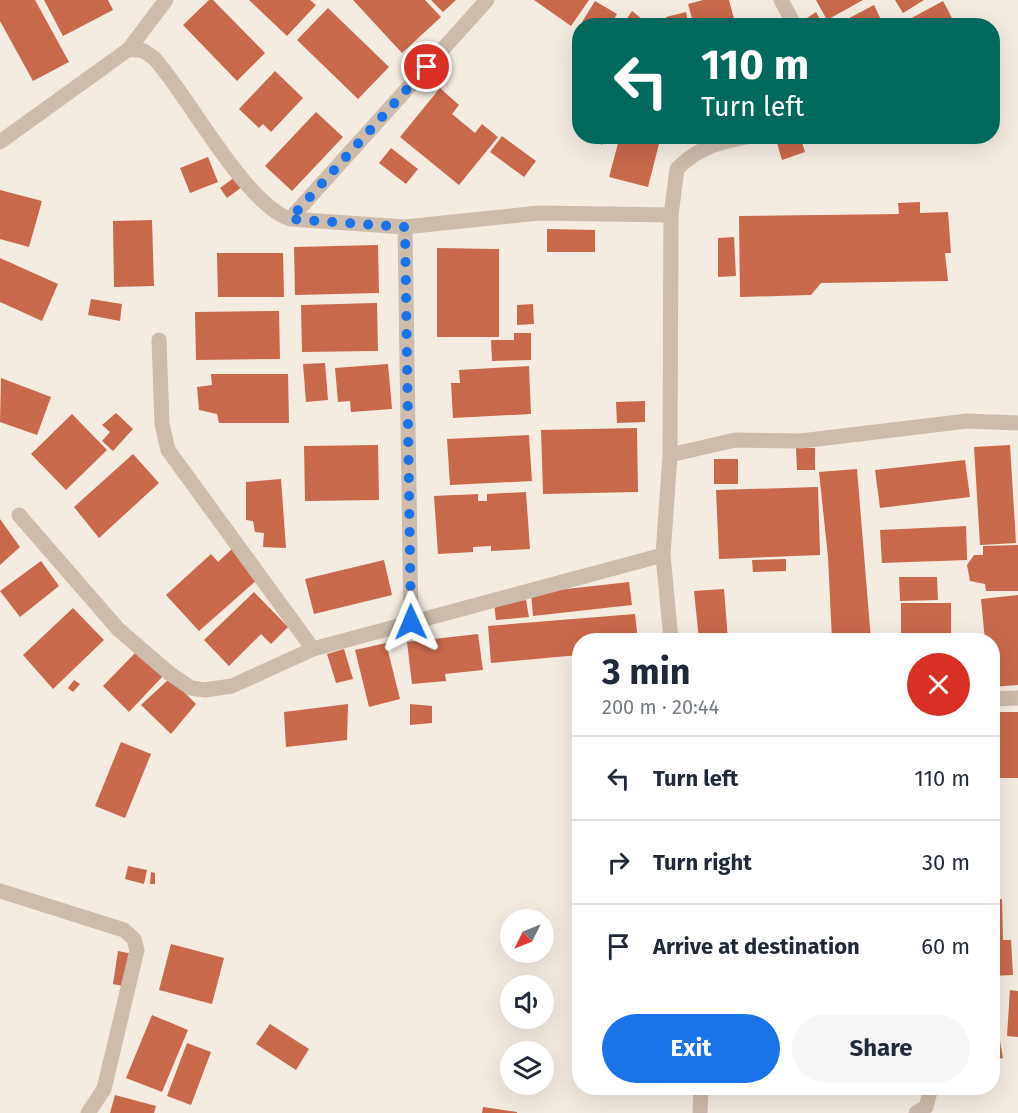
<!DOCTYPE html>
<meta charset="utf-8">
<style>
:root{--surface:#fff;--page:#f6f6f7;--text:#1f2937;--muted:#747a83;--line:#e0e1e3;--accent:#1a73e8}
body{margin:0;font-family:"Fira Sans",sans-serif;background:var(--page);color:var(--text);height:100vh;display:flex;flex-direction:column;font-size:22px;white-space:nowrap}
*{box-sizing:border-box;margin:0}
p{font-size:20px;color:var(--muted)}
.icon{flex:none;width:33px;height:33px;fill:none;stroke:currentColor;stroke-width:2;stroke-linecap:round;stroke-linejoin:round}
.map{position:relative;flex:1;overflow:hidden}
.drawer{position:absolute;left:572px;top:633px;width:428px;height:462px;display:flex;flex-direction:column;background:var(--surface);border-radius:24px;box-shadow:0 6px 24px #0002}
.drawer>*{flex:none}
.guide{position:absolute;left:572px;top:18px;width:428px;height:126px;border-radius:24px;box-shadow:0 6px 24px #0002;background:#00695c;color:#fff;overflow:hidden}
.needle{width:39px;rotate:227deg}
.tools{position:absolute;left:500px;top:909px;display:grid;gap:12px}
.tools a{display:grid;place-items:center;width:54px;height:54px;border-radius:50%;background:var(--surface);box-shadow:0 6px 24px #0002;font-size:30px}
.pin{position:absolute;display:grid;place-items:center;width:51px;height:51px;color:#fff;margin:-26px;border:3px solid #fff;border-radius:50%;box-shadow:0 2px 6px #0007}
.me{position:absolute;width:66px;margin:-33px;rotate:359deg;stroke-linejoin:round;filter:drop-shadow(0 0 4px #0008)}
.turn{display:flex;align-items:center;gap:21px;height:126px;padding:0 30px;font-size:27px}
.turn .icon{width:78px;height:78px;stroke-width:2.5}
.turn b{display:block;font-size:42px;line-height:51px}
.round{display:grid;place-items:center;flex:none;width:63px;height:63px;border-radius:32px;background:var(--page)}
.overview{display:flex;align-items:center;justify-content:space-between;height:102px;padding:0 30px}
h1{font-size:36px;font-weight:700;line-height:45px}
.action{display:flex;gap:12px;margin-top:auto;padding:12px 30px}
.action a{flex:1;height:69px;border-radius:36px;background:var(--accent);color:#fff;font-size:24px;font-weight:700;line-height:69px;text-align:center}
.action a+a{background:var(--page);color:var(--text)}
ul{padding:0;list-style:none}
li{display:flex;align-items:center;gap:18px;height:84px;padding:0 30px;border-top:2px solid var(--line)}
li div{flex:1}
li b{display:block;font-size:22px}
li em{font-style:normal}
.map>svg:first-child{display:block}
.building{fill:#c8694b}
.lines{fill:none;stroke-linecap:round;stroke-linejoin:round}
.minor{stroke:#cdbbac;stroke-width:15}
.route{stroke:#1a73e8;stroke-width:10;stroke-dasharray:0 18}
</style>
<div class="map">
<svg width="1018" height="1113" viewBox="0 0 1018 1113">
<rect width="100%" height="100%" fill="#f4ebe1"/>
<!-- building -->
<path class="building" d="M0,0h35l34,62 -36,19 -33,-60z
M44,0h64l5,10 -50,26z
M209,0h4l52,53 -28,28 -54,-56z
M249,0h61l6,5 -29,31z
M353,0h72l16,17 -39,36z
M431,0h25l-13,12z
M534,0h55l-18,26z
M703,0h26l7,26h-42l-6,-22z
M816,0h47l-36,20z
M895,0h29l-21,13z
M595,1l22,13 -7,12h-21l-7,-4z
M943,1l9,17 -13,8h-42z
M874,5l10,21h-50z
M328,8l61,59 -31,32 -61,-59z
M632,11l19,15h-29z
M686,12l3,14h-21l-2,-9z
M816,12l8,14h-17l-3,-6z
M275,71l28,27 -32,34 -8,-8 -4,4 -20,-19z
M440,88l19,17 -7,9 23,19 7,-9 16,13 -39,48 -59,-48z
M316,112l27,25 -51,54 -27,-25z
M502,136l34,25 -12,16 -34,-25z
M589,136h18l-5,9z
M620,136h41l-13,51 -39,-10z
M800,136l5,16 -23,8 -5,-17z
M391,148l27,21 -12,15 -27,-21z
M208,157l10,25 -28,11 -10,-25z
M235,177l7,10 -15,11 -7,-10z
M0,190l42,11 -13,46 -29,-8z
M920,202v11l28,-1 3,41h-6l3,28 -127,2 -10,12 -71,2 -1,-81 160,-2 -1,-11z
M152,220l2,66 -40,1 -1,-66z
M547,229l48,1v22h-48z
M734,237l2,39 -18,1v-39z
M378,245l1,48 -84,2 -1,-48z
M437,248l62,1v88h-62z
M217,253h66l1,44h-66z
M0,258l58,26 -16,37 -42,-19z
M91,299l31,5 -2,17 -32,-6z
M377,303l1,48 -76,1 -1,-47z
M533,304l1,20 -17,1v-20z
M279,311l1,48 -84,1 -1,-48z
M514,333h17v27l-39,1 -1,-21h23z
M325,363l3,37 -22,2 -3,-38z
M388,364l4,45 -41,3 -1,-11 -12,1 -3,-34z
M529,366l2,48 -78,4 -2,-35h9l-1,-13z
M211,374h77l1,49h-70l-2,-9 -18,-4 -2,-23 15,-2z
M1,378l50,19 -14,38 -37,-13z
M645,401v21l-28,1 -1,-21z
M116,413l17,16 -20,22 -11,-10 8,-9 -8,-7z
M72,414l35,36 -41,40 -35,-36z
M637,428l1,64 -95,2 -2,-64z
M529,435l3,46 -82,4 -3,-46z
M378,445l1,55 -74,1 -1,-55z
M1010,445l6,98 -36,2 -6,-98z
M796,448h19v22h-18z
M133,454l26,29 -60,55 -25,-31z
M714,459h24v25h-24z
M965,460l5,37 -90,11 -5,-38z
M857,469l14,171h-39l-4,-83 -9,-85z
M281,479l5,69 -23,-1 1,-14 -9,-1 -2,-11 -7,-1v-38z
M818,487l2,68 -101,4 -3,-69z
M526,492l4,57 -39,2v-5l-18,1v5l-35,2 -4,-58 44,-2v7h9v-7z
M0,519l20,28 -20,18z
M966,526l1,34 -85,3 -2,-33z
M1018,545v46h-32l-1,-7 -15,-3 -3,-16 7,-10h9v-9z
M233,548l26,30 -60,53 -33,-36 45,-41 7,8z
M786,559v12l-33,1 -1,-12z
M384,560l8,35 -78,19 -9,-35z
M41,561l18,25 -39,31 -20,-26z
M899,577h38l1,23 -38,1z
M629,582l3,23 -99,11 -2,-23z
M724,589l4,51h-29l-5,-49z
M254,592l34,35 -17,17 -10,-10 -32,32 -25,-26z
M1018,595v90l-26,2v-47h-7l-4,-41z
M526,600l3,17 -33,3 -2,-16z
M901,603h50v37h-50z
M73,608l31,32 -51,49 -30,-34z
M635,614l3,26h-59v15l-88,8 -3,-37z
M478,634l5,36 -38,4 1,7 -34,3 -5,-42z
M386,643l14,56 -31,8 -14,-57z
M344,649l9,30 -17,4 -9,-29z
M137,651l26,25 -34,36 -26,-26z
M170,678l26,26 -25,30 -30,-29z
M74,680l6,4 -7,8 -5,-4z
M348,704l-1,36 -61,7 -2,-35z
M410,704l22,2v17l-22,2z
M992,712h26v66h-26z
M121,742l30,12 -26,64 -30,-12z
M992,792h6v72l-6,-1z
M128,866l19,4 -3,14 -19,-5z
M151,872l4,1v11h-5z
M1002,899l1,41h8l2,35 -21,1v-76z
M171,944l53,14 -12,46 -53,-14z
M118,951l15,3 -5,33 -15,-3z
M1010,990l8,1v46l-11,-1z
M993,1001l10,57 -11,2v-58z
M152,1015l36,15 -26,62 -36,-14z
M270,1024l39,25 -13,21 -40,-26z
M187,1043l24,9 -20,53 -24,-9z
M812,1088h63v1l-63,6z
M115,1095l41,11 -2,7h-44z
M483,1107l34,5v1h-35z"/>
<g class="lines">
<!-- minor -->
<path class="minor" d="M781,0l14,26
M129,49l15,2 10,7c36,40 90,145 136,161l115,8 134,-14 132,2
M0,142l129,-93 37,-49
M290,219l197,-219
M405,227l6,395
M159,340l3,84 6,26 145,199
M670,455l65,-15 66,1 166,-20 51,2
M19,515l99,114 51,44 22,15 14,2 27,-4 81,-37 350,-94
M671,640l-8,-85 7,-100 1,-240 6,-46c22,-23 44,-27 74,-33
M992,699l26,-1
M0,891l124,39 10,9 3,11 -33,139 -16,24
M700,1113l1,-25
M916,1113l10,-6 5,-19"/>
</g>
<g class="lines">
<!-- route -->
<path class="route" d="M411,622l-6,-395 -115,-8 137,-152"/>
</g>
</svg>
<div class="tools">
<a><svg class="needle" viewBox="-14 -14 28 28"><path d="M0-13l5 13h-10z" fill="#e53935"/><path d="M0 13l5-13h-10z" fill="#747a83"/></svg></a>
<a><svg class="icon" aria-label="sound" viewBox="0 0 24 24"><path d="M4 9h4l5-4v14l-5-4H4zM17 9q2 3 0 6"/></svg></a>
<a><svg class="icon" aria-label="layers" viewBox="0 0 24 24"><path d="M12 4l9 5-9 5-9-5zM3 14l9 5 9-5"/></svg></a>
</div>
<div class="pin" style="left:427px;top:67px;background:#d93025"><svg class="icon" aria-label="arrive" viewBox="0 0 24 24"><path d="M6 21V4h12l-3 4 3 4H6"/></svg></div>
<svg class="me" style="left:411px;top:622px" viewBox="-20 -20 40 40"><path d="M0-17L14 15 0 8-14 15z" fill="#1a73e8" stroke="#fff" stroke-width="4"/></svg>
<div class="guide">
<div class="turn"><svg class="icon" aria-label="left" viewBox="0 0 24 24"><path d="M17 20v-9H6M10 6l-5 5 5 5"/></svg><div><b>110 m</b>Turn left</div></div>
</div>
<section class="drawer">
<div class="overview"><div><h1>3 min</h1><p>200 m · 20:44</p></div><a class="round" style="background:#d93025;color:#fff"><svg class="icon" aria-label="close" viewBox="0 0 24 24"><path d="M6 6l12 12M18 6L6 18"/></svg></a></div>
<ul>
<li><svg class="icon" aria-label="left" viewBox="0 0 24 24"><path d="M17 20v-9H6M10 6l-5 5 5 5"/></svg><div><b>Turn left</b></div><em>110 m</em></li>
<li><svg class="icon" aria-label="right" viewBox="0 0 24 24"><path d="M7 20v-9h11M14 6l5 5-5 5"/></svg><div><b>Turn right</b></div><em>30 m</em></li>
<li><svg class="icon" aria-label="arrive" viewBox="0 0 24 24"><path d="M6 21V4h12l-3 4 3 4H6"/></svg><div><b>Arrive at destination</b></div><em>60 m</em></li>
</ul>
<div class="action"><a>Exit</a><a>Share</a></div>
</section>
</div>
